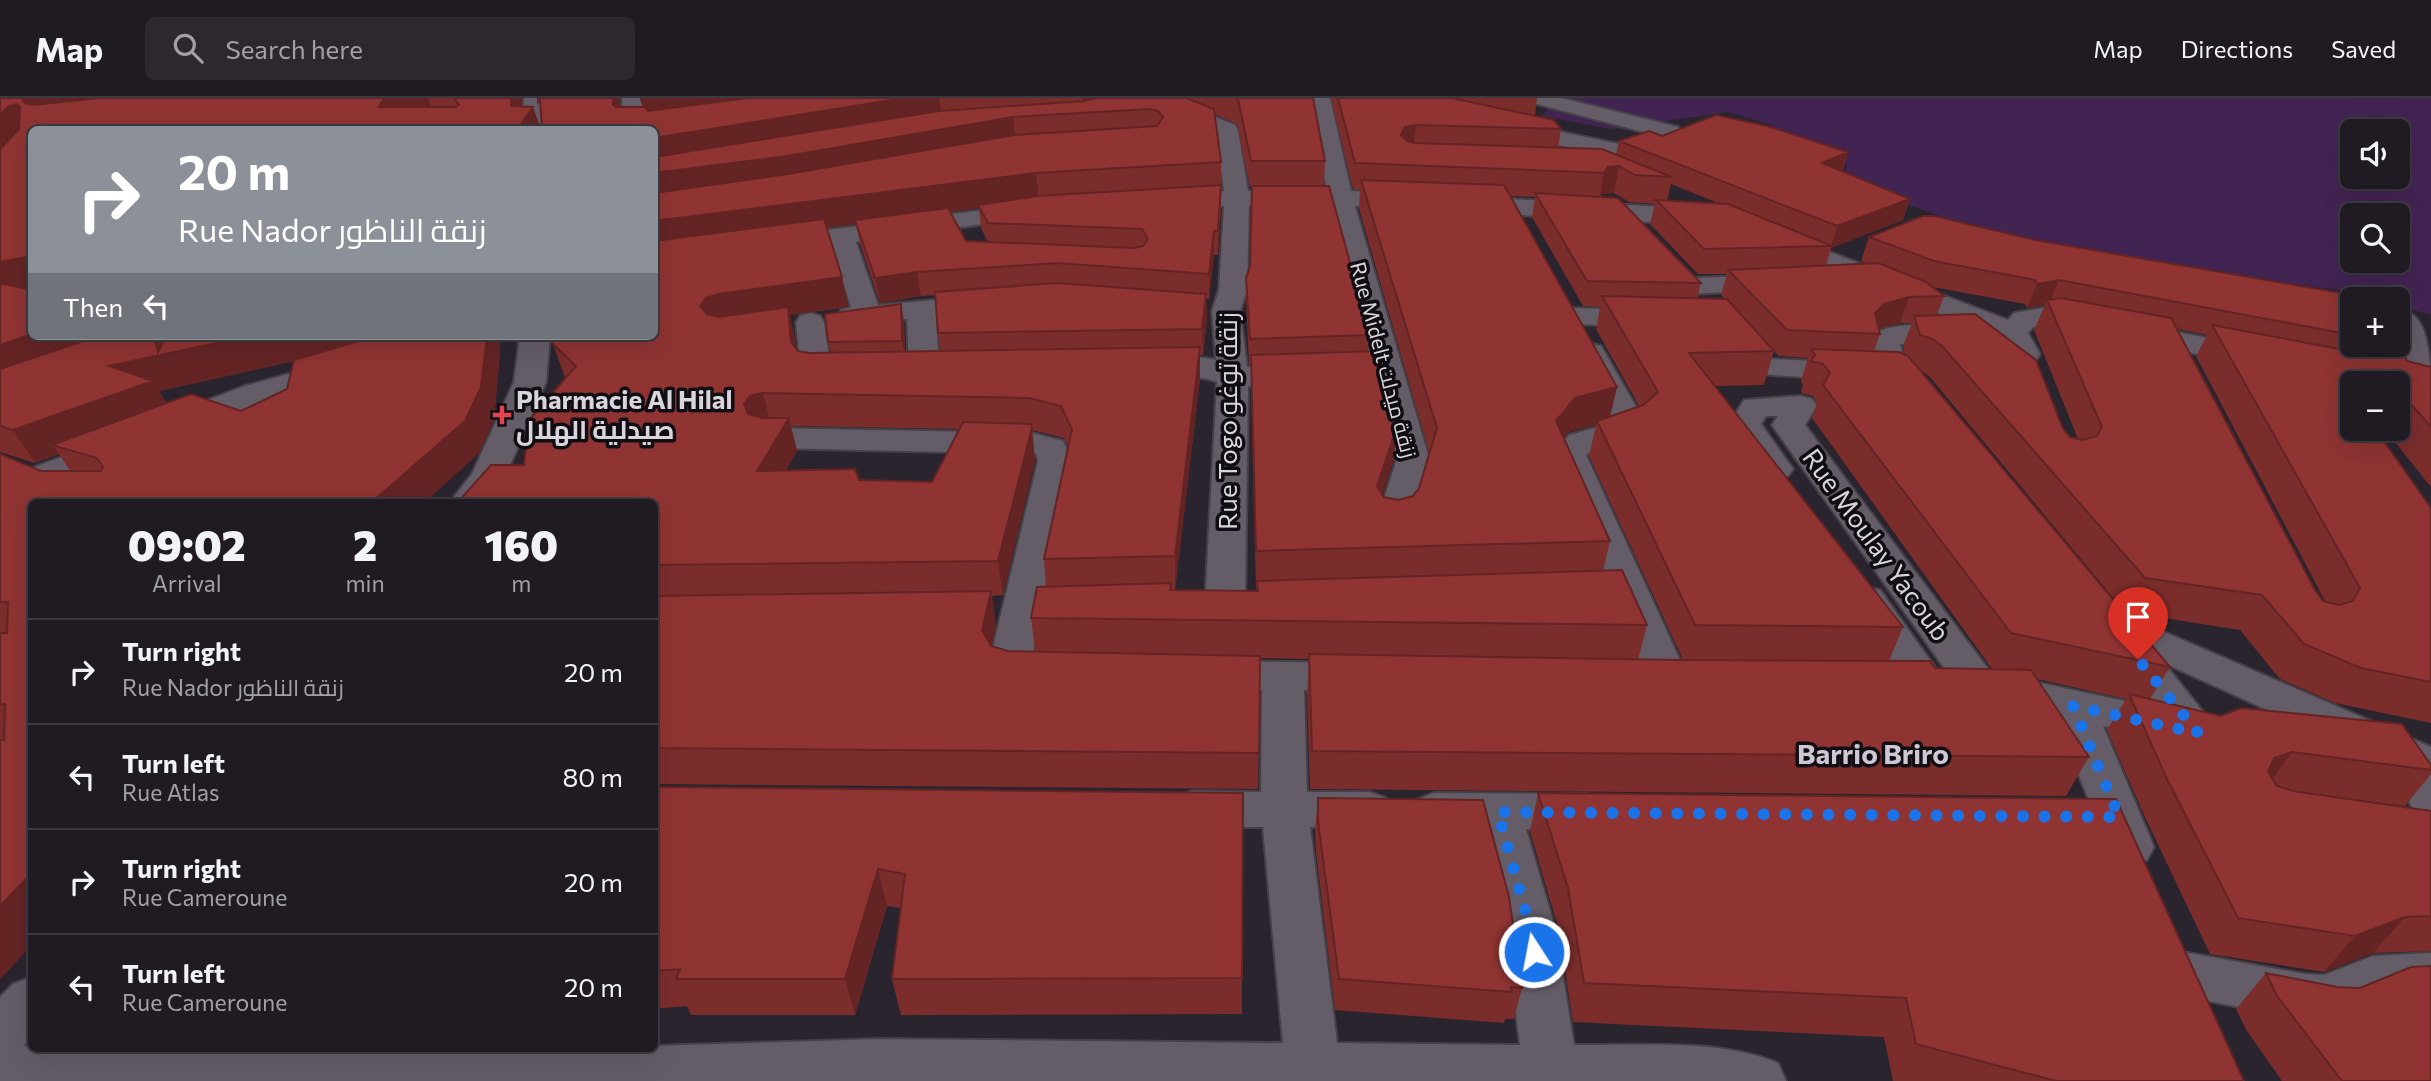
<!DOCTYPE html>
<meta charset="utf-8">
<style>
:root{--surface:#201b22;--page:#2d282f;--text:#f1f3f6;--muted:#a2a1a5;--line:#3d3940}
body{margin:0;font-family:Commissioner,Cairo,sans-serif;background:var(--page);color:var(--text);height:100vh;display:flex;flex-direction:column;font-size:26px;white-space:nowrap}
*{box-sizing:border-box;margin:0}
p{font-size:23px;color:var(--muted)}
.icon{flex:none;width:38px;height:38px;fill:none;stroke:currentColor;stroke-width:2;stroke-linecap:round;stroke-linejoin:round}
.map{position:relative;flex:1;overflow:hidden}
.drawer{position:absolute;left:28px;top:401px;width:630px;height:553px;display:flex;flex-direction:column;background:var(--surface);border-radius:10px;box-shadow:0 7px 28px #0002,0 0 0 2px var(--line)}
.drawer>*{flex:none}
.top-card{position:absolute;left:28px;top:28px;width:630px;height:214px;border-radius:10px;box-shadow:0 7px 28px #0002,0 0 0 2px var(--line);background:#8c9099;color:#fff;overflow:hidden}
.tools{position:absolute;left:2340px;top:21px;display:grid;gap:14px}
.tools a{display:grid;place-items:center;width:70px;height:70px;border-radius:10px;background:var(--surface);box-shadow:0 7px 28px #0002,0 0 0 2px var(--line);font-size:35px}
.pin{position:absolute;display:grid;place-items:center;width:60px;height:60px;color:#fff;margin:-72px -30px;border-radius:50% 50% 50% 0;rotate:-45deg;box-shadow:0 0 7px #0007}
.pin .icon{rotate:45deg}
.me{position:absolute;width:77px;margin:-38px;rotate:349deg;stroke-linejoin:round;filter:drop-shadow(0 0 5px #0008)}
.turn{display:flex;align-items:center;gap:24px;height:147px;padding:0 35px;font-size:32px}
.turn .icon{width:91px;height:91px;stroke-width:2.5}
.turn b{display:block;font-size:49px;line-height:60px}
.then{display:flex;align-items:center;height:66px;padding:0 35px;background:#0003;gap:14px;font-size:26px}
.eta{display:flex;justify-content:space-evenly;align-items:center;height:119px;text-align:center}
.eta b{font-size:42px;font-weight:800;line-height:49px}
ul{padding:0;list-style:none}
li{display:flex;align-items:center;gap:21px;height:105px;padding:0 35px;border-top:2px solid var(--line)}
li div{flex:1}
li b{display:block;font-size:26px}
li em{font-style:normal}
header{display:flex;align-items:center;gap:42px;box-sizing:border-box;height:98px;padding:0 35px;background:var(--surface);border-bottom:2px solid var(--line)}
header strong{font-size:33px}
nav{display:flex;gap:38px;margin-inline-start:auto;font-size:24px}
.search{width:490px;height:63px;background:var(--page);display:flex;align-items:center;gap:18px;box-sizing:border-box;padding:0 24px;border-radius:10px;color:var(--muted);font-size:26px}
.map>svg:first-child{display:block}
.green{fill:#422453;fill-rule:evenodd}
.lines{fill:none;stroke-linecap:round;stroke-linejoin:round}
.minor-casing{stroke:#464149;stroke-width:4}
.minor{fill:#645d68;fill-rule:evenodd}
.wall{fill:#7b2d2c;fill-rule:evenodd}
.shaded-wall{fill:#642424}
.building{fill:#8f3433;stroke:#642424;stroke-width:2}
.route{stroke:#1a73e8;stroke-width:12;stroke-dasharray:0 21.6}
.health-dot{fill:#e0444e;stroke:#110e13;stroke-width:2.5}
.labels{text-anchor:middle;stroke-width:7;stroke-linejoin:round;paint-order:stroke}
.far-street-label{font-size:21px;fill:#d9d5dc;stroke:#110e13}
.poi-label{font-size:26px;font-weight:bold;fill:#d9d5dc;stroke:#110e13;text-anchor:start}
.street-label{font-size:26px;fill:#d9d5dc;stroke:#110e13}
.neighbourhood-label{font-size:28px;font-weight:bold;fill:#cfc7d4;stroke:#110e13}
</style>
<header>
<strong>Map</strong>
<div class="search"><svg class="icon" aria-label="search" viewBox="0 0 24 24"><circle cx="10" cy="10" r="6"/><path d="M15 15l6 6"/></svg>Search here</div>
<nav><a>Map</a><a>Directions</a><a>Saved</a></nav>
</header>
<div class="map">
<svg width="2431" height="983" viewBox="0 0 2431 983">
<rect width="100%" height="100%" fill="#2a242e"/>
<!-- green -->
<path class="green" d="M1558,0h873v217l-33,-9v-7h-25l-33,-9 -287,-35 -211,-73 5,-19 -68,-18 -7,-20 -44,-13 -117,17 -69,-13zM2352,33h46v46h-46zM2352,117h46v46h-46z"/>
<g class="lines">
<!-- minor casing -->
<g class="minor-casing">
<path id="minor" d="M524,0h20l-1,32h-22z
M622,0h20l3,32h-22z
M1310,0h20l21,93 355,18 9,3 4,5 -4,5 -9,3 -351,-19 75,256 -18,61 -5,8 -13,3 -13,-3 -5,-8 20,-61 -21,-80 -127,4 -3,218 -6,9 -14,3 -14,-3 -6,-9 12,-222c-26,-10 -53,-1 -80,-8l-4,-6 4,-6c23,-6 56,-7 79,-2l-4,-49 7,-21 5,-84 -56,2 -9,-2 -3,-5 3,-5 9,-2 56,-3 -8,-58 -55,-24 -4,-4 4,-4h14l60,24 3,5 10,61h79zM1249,107h81l41,158 -124,4 -7,-56 7,-21z
M1526,0h35l117,29 3,5 -3,5 -8,2 -141,-37z
M1510,23l113,24 8,2 3,5 -3,5 -8,2 -121,-26 -3,-5 3,-5z
M1031,106l9,2 3,5 -3,5 -184,26 22,63 112,-10 10,2 4,6 -4,6 -64,8 3,54 -4,7 -11,2 -11,-2 -4,-7 -2,-52 -56,6 -10,-3 -4,-6 4,-6 10,-3 -20,-62 -52,7 -9,-2 -4,-6 4,-6 9,-2z
M1777,134l231,88 6,-7 34,-6 206,40 11,3 4,6 -4,6 -11,3 -206,-40 -15,2 -5,6 12,21 -4,6 -11,3 -11,-3 -13,-22 -233,-92 -4,-6 4,-6z
M1778,177l10,2 4,6 -4,6 -98,5 -10,-2 -4,-6 4,-6 10,-2z
M1571,210l78,2 10,3 4,6 -4,6 -10,3 -88,-5 -4,-6 4,-6z
M2398,213c5,2 12,2 16,5 17,13 17,62 17,82l-13,-2 -5,-7 -15,-48z
M810,215l10,3 4,6 6,42 27,2 4,7 -4,7 -11,2 -41,-2 -4,-7 -5,-51 4,-6z
M1959,227l10,3 5,6 -5,6 -69,4 7,29 -4,7 -11,2 -11,-2 -4,-7 -8,-34c13,-19 68,-13 90,-14z
M143,238h43l-5,6 -70,24 -11,-3 -4,-6 4,-6z
M520,238h30l-4,46 -41,95 -19,25h-36l22,-28 42,-92z
M1590,245l11,3 46,80c-14,21 -43,13 -61,29l104,227 -6,10 -15,4 -15,-4 -6,-10 -96,-227 17,-20 44,-12 -38,-71 4,-6z
M1772,261l85,4 11,2 4,7 -4,7 -11,2 -96,-7 -4,-6 4,-6z
M339,262l11,3 4,6 -4,6 -83,25 -80,31 -12,3 -12,-3 -4,-7 4,-7 82,-31z
M1801,298l11,3 5,7 -12,19 189,252 8,-2 151,32 -41,-53 -6,-9 4,-6 -11,-5 -6,-9 6,-9 14,-4 14,4 304,131v70l-16,-5 -7,-12 -4,-28 -240,-109 56,70 -7,11c-13,4 -25,7 -35,-5l-9,2 -66,-15 51,121 -7,13 -17,6 -17,-6 -58,-144 -68,-17 -2,-4 -8,2 -15,-4 -190,-268 6,-9h-12l-5,8 32,45 -5,7 -12,3 -12,-3 -35,-52 15,-24z
M771,330l261,5 31,8 9,20 -40,197 26,5 6,10 -6,10c-20,6 -40,2 -60,-3l-9,-16 49,-203 -2,-7 -265,-6 -12,-3 -5,-7 5,-7z
M115,339l12,3 5,7 -5,7 -91,34 -12,-3 -5,-7 5,-7z
M1866,489l14,3 59,83 6,10 -6,10 -15,4 -15,-4 -62,-94 5,-9z
M1208,563l153,2 15,4 6,10 -6,10 -15,4 -57,-1 3,102h63l16,6 7,12 -7,12 -16,6 -60,-1 27,216 183,2 -15,-117 -26,-99h-45l-16,-6 -7,-12 7,-12 16,-6 153,1 16,6 7,12 -7,12 -16,6 -61,-1 29,99 19,117c68,1 140,-7 204,18l8,18h-1786v-84l13,-13 19,-7v60l-9,9h9v2h622v-2l226,-7 403,4 -20,-216h-71l-16,-6 -7,-12 7,-12 16,-6 69,1 1,-102 -54,-1 -15,-4 -6,-10 6,-10z
M2178,853l127,23 19,1 49,-19 58,-3v44l-54,3 -50,21 -22,-1 -127,-25 -18,-6 -8,-16 8,-16z"/>
</g>
<!-- minor -->
<use href="#minor" class="minor"/>
</g>
<!-- wall -->
<path class="wall" d="M0,0h521v9h12l8,23h-509l-3,159 3,47 131,6 3,-6h333l1,17 -6,66 -15,34 -54,49h-393v443l-32,34v-525l41,17h29l-11,-17 -24,9 -35,-11zM294,263l-7,28 -46,22 -75,-8 -7,-12z
M538,0h81l1,9h23l-3,-9h673l12,63 -1,25 46,149 -2,16 29,76 -4,35 -11,33 2,2 14,3 15,-4 6,-8 10,-36 -70,-243 1,-19 -7,-1 -22,-91h206l-2,18 26,13 -3,19 58,7 3,-14 43,-5 186,16 -5,20 67,27 -7,21 -72,28 -5,18 42,-2 -7,-3 8,-24 166,3 317,59v46h40l-6,10 45,12v120l-40,-50 -9,-8h16v-46h-46v46h29l-3,4 53,75v215l-96,-20 -55,-24 -40,-49 -115,-18 -195,-235 -11,-8 251,298 -20,32 281,66v9l-26,32 -78,-10 104,15v140l-58,2 -49,19 -114,-18 -66,-139 -37,-85 19,-31 -89,-20 52,78 -23,39 -756,-7 -3,-97 2,-33 -49,-1 -2,131 -604,-5v-282l-130,-37 42,-87 -2,-3 -11,-31 101,-8 -113,-226zM1214,16l23,10 13,63h2l-2,79 -4,12v24l3,62h2v25l5,199h1v3l-82,-1 25,-211v-24h3l4,-35 -1,-21h3l5,-44h4l3,-47v-46zM1671,86l47,19 -51,-2zM1614,95l15,9 26,2 -5,20 48,50h29l-6,21 4,4h-28l4,-16 -100,-86 1,-3zM1510,98l25,1 -3,20 51,89 17,1 -4,22 43,77 -29,10 7,-29zM979,110l2,20 7,14 -22,-1 -16,-29zM856,126l4,20 20,59 41,-7 14,-1 3,38 2,18 -35,1 -1,-30 -76,20 3,11h-22l-11,-2 -2,-2 -6,-34 58,-8 -6,-30 -16,-49zM1933,189l92,17 2,4 18,-3 -11,25 44,109 -8,-2 -7,-8 -126,-114 7,-19zM1900,225h12l-9,23 2,9 -31,-4 6,-17 -1,-5zM2177,231l30,6 -11,21 129,245h-2l-8,-11zM1764,243l15,15 29,2 -7,23 2,4 -2,8 12,3 4,7 -5,15 180,251 -57,-1 -46,-7 14,-34 -188,-241 49,-1 10,-34zM1596,327l-7,31 94,204h-45l9,-35 -44,-54 7,-30 -46,-103 4,-6zM791,328l168,3 -27,53 -73,-2 -73,-10 11,-19zM1032,332l32,8 4,9 -24,112 2,28 -15,31 4,33h-27l-17,-5 5,-20 -4,-30 11,-1 32,-134z
M654,689l588,191v36l-341,1 -9,-36 9,-71 -14,-2 -32,109h-164l-4,-9 -33,3z
M1538,695l706,288h-351l-9,-44 -311,-15 -15,-95 -28,-95z
M1318,700l204,190 -8,31h-9l-1,4 -169,-13 -19,-158 -1,-22z
M2266,875l71,14 23,1 71,93h-149l-35,-50 -11,-22z"/>
<!-- shaded-wall -->
<path class="shaded-wall" d="M21,0h137l-123,24z
M384,0h44l7,18 -56,-9z
M511,0h10l-2,28 14,-19 8,23h-24l-6,-24z
M613,0h6l1,32 -7,-25z
M640,0h167l-161,22z
M905,0h34l3,19 -288,49v-28z
M1083,0h39l-38,11z
M17,6l14,25 -31,28v-42l9,-9z
M1013,19l3,25 -362,59v-28z
M1416,27l-3,25 -12,-15 4,-8z
M1848,54l-6,21 -20,-10z
M1619,68l-5,27 -12,1 -3,6 5,-27 4,-6z
M1036,75l3,27 -61,5 1,3 -122,16 -2,-4 1,4 -202,26v-29z
M1221,87v23l-3,47v-24z
M1910,101l-7,21 -72,28 6,-22z
M1214,133v24l-5,44v-25z
M32,158v33l-32,6v-33z
M917,174l4,24 -41,7 -5,-25z
M842,179l6,30 -58,8 5,23 3,35 -84,-45 -14,-22 6,-8 12,-4z
M2059,182l-10,24 -2,-4 -2,5 -18,3 10,-24z
M1206,196l1,26 -4,35 -1,-26z
M1909,199l-9,26 -25,7v-17l9,-9z
M901,206l3,18 1,37 -3,-18z
M32,236v2h95l-127,47v-38z
M154,238h5l8,14 82,-14h120l6,12 -64,9 -152,34 12,22 -119,32 7,9 -24,9 -22,-33 96,-64 49,-14z
M487,238h12l1,17 -6,66 -15,34 -54,49h-53z
M1200,249v32l-25,211v-34z
M1617,289l-8,34h-12l-1,4 -28,7 -18,24 6,-35 19,-23z
M763,295l8,32 -19,11 -8,-32 6,-8z
M789,320l8,33 -31,54 -9,-34z
M1397,329l-4,35 -19,60 3,-36z
M1032,330l3,33 -32,134 -5,-34z
M991,493l5,35 -9,39 -5,-35z
M2292,654l-26,36 -17,6 25,-36z
M878,771l9,37 -32,109 -10,-36z
M32,775v72l-32,34v-73z
M2405,819l-32,36 -49,19 31,-36z"/>
<!-- building -->
<path class="building" d="M0,0h21l4,5 8,2 66,-7h285l-5,9h77l3,-2 -5,-7h57v8l22,1 -16,23h-485v126l-32,6v-113l19,-20 1,-22 -3,-3 -8,2 -9,9z
M538,0h75v7l3,2h29l3,4 100,-13h156l-250,40v-8h-112l-2,-31 -2,3z
M1096,0h90l28,11 7,53 -185,11 -382,48v-28l134,-19 226,-39 143,-9 6,-9 -5,-6 -9,-2 -136,8 -226,39 -133,17v-16l285,-46 145,-10z
M1236,0h77l12,63h-74l-13,-62z
M1338,0h114l102,22 7,9 -145,-4 -11,2 -4,8 6,6 8,2 187,6 70,28 -37,-2 -16,-9 -11,1 -4,6 -249,-10z
M1716,17l51,11 81,26 -26,11 88,36 -73,27 -218,-85 30,-10 13,5z
M1361,82l143,5 113,202 -42,11 -19,23 54,120 -354,10 -5,-196 125,-4 21,76 -20,59 7,11 14,3 15,-4 6,-8 18,-60z
M1221,87l-3,46h-4l-5,43 -152,-11 -140,9 -42,6 -20,-58 93,-12 18,33 168,7 9,-2 5,-7 -6,-10 -154,-6 -10,-18 59,-9z
M1252,88h77l41,149 -120,4 -4,-61 4,-12z
M1535,95l83,5 83,85 -114,-2z
M1656,102l72,4 104,42 -128,3z
M1923,118h11l101,24 341,59h-24v36l-293,-55 -22,4 -2,-4 -101,-19 -65,-24z
M824,121l18,58 -124,17 -12,4 -6,8 7,8 11,3 70,-10 3,35 7,9 11,2 391,-6 -25,209 -131,3 28,-130 -11,-23 -32,-8 -266,-5 -13,3 -6,8 4,10 15,4h26l-32,53 98,-2 4,11 73,2 31,-60 68,2 1,4 -34,133 -344,4v-63h-196l33,-37h33l5,-45 47,-54 -23,-22 1,-8h100v-95z
M1878,165l48,19 18,14 -35,1 -25,7 -9,9 5,21 -93,-4 -59,-60z
M1057,185l149,11 -4,35 -264,4 -3,-41z
M5,186l27,6v44l-32,11v-60z
M1602,198l125,3 47,52 -85,2 214,274 -208,-2 -98,-204 46,-16 15,-13z
M2061,200l110,20 144,272 8,11 16,4 14,-4 7,-13 -148,-263 159,30h33l3,6 24,6v60l-19,-22 -12,-11h-2v-11h-46v46h26l-2,1 55,78v174l-70,-14 -57,-24 -42,-49 -117,-17 -203,-232 -10,-7 -12,-4 -6,-19 61,-2 61,46 27,69 7,8 12,3 15,-4 5,-9 -55,-127z
M901,206l1,37 -74,1 -3,-28z
M98,238h56l4,16 8,-16h83l-140,30 44,15 -140,49 -13,-4v-57z
M373,238h114l-6,51 -16,34 -93,81h-340v371l-32,33v-166h4l1,-36h-5v-71h7l1,-31h-8v-148l41,17h60l2,-4 -6,-9 -45,-13 139,-51 50,17 46,-22 7,-29 78,-23z
M1811,251l88,3 9,4 262,311 -159,-34 -188,-248 7,-12 -7,-9 -12,-3 4,-6z
M1622,472l25,55 -616,-7 6,-31 134,-4 -1,7 88,1 -1,-10z
M991,493l-9,39 9,16 17,5 252,5 -1,97 -605,-5v-152z
M1309,556l371,6 250,1 5,7 96,2 58,87 -777,-6z
M2129,596l92,22 20,-8 161,16 29,41v5l-139,-18 -18,6 -6,14 9,14 16,5 138,20v105l-26,1 -50,19 -117,-18 -71,-139z
M654,689l589,6 -1,185 -350,1 13,-105 -27,-5 -33,110h-169l4,-10 -26,2z
M1538,695l578,6 128,282h-188l-140,-37 -10,-46 -322,-15 -16,-95z
M1318,700l165,2 26,97 13,91 -11,-1 1,5 -173,-13 -21,-158z
M2431,868v115h-89l-65,-85 -11,-23 71,14 23,1 51,-21z"/>
<g class="lines">
<!-- route -->
<path class="route" d="M1534,854l-4,-24 -32,-116 621,5 -46,-111 125,27 -60,-74"/>
</g>
<!-- markers -->
<path class="health-dot" d="M498.5 306.5h7v7h7v7h-7v7h-7v-7h-7v-7h7z"/>
<g class="labels">
<!-- far-street labels -->
<g class="far-street-label">
<text transform="translate(1383 262) rotate(75)" y="7">Rue Midelt زنقة ميدلت</text>
</g>
<!-- poi labels -->
<g class="poi-label">
<text x="516" y="311">Pharmacie Al Hilal<tspan x="516" dy="30">صيدلية الهلال</tspan></text>
</g>
<!-- street labels -->
<g class="street-label">
<text transform="translate(1228 323) rotate(-90)" y="9">Rue Togo زنقة توغو</text>
<text transform="translate(1876 447) rotate(54)" y="9">Rue Moulay Yacoub</text>
</g>
<!-- neighbourhood labels -->
<g class="neighbourhood-label">
<text x="1873" y="666">Barrio Briro</text>
</g>
</g>
</svg>
<div class="tools">
<a><svg class="icon" aria-label="sound" viewBox="0 0 24 24"><path d="M4 9h4l5-4v14l-5-4H4zM17 9q2 3 0 6"/></svg></a>
<a><svg class="icon" aria-label="search" viewBox="0 0 24 24"><circle cx="10" cy="10" r="6"/><path d="M15 15l6 6"/></svg></a>
<a>+</a>
<a>−</a>
</div>
<div class="pin" style="left:2138px;top:561px;background:#d93025"><svg class="icon" aria-label="arrive" viewBox="0 0 24 24"><path d="M6 21V4h12l-3 4 3 4H6"/></svg></div>
<svg class="me" style="left:1534px;top:854px" viewBox="-20 -20 40 40"><circle r="17" fill="#1a73e8" stroke="#fff" stroke-width="3"/><path d="M0-11L8 9 0 5-8 9z" fill="#fff"/></svg>
<div class="top-card">
<div class="turn"><svg class="icon" aria-label="right" viewBox="0 0 24 24"><path d="M7 20v-9h11M14 6l5 5-5 5"/></svg><div><b>20 m</b>Rue Nador زنقة الناظور</div></div>
<div class="then">Then<svg class="icon" aria-label="left" viewBox="0 0 24 24"><path d="M17 20v-9H6M10 6l-5 5 5 5"/></svg></div>
</div>
<section class="drawer">
<div class="eta">
<div><b>09:02</b><p>Arrival</p></div>
<div><b>2</b><p>min</p></div>
<div><b>160</b><p>m</p></div>
</div>
<ul>
<li><svg class="icon" aria-label="right" viewBox="0 0 24 24"><path d="M7 20v-9h11M14 6l5 5-5 5"/></svg><div><b>Turn right</b><p>Rue Nador زنقة الناظور</p></div><em>20 m</em></li>
<li><svg class="icon" aria-label="left" viewBox="0 0 24 24"><path d="M17 20v-9H6M10 6l-5 5 5 5"/></svg><div><b>Turn left</b><p>Rue Atlas</p></div><em>80 m</em></li>
<li><svg class="icon" aria-label="right" viewBox="0 0 24 24"><path d="M7 20v-9h11M14 6l5 5-5 5"/></svg><div><b>Turn right</b><p>Rue Cameroune</p></div><em>20 m</em></li>
<li><svg class="icon" aria-label="left" viewBox="0 0 24 24"><path d="M17 20v-9H6M10 6l-5 5 5 5"/></svg><div><b>Turn left</b><p>Rue Cameroune</p></div><em>20 m</em></li>
</ul>
</section>
</div>
